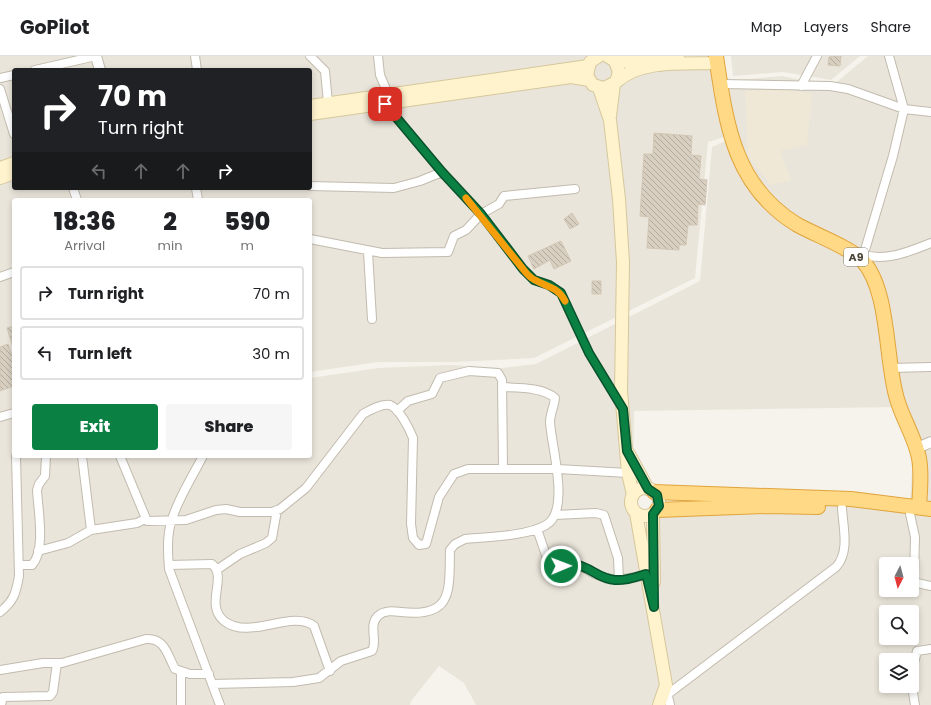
<!DOCTYPE html>
<style>
:root{--surface:#fff;--page:#f6f6f6;--text:#202124;--muted:#757577;--line:#e0e0e0;--accent:#0b8043}
body{margin:0;font-family:Poppins,sans-serif;background:var(--page);color:var(--text);height:100vh;display:flex;flex-direction:column;font-size:15px;white-space:nowrap}
*{box-sizing:border-box;margin:0}
p{font-size:13px;color:var(--muted)}
.icon{flex:none;width:22px;height:22px;fill:none;stroke:currentColor;stroke-width:2;stroke-linecap:round;stroke-linejoin:round}
.map{position:relative;flex:1;overflow:hidden}
.panel{position:absolute;left:12px;top:142px;width:300px;height:260px;display:flex;flex-direction:column;background:var(--surface);border-radius:4px;box-shadow:0 2px 6px #0003}
.panel>*{flex:none}
.hud{position:absolute;left:12px;top:12px;width:300px;height:122px;border-radius:4px;box-shadow:0 2px 6px #0003;background:#202124;color:#fff;overflow:hidden}
.needle{width:26px;rotate:186deg}
.fabs{position:absolute;left:879px;top:501px;display:grid;gap:8px}
.fabs a{display:grid;place-items:center;width:40px;height:40px;border-radius:4px;background:var(--surface);box-shadow:0 2px 6px #0003;font-size:20px}
.pin{position:absolute;display:grid;place-items:center;width:34px;height:34px;color:#fff;margin:-17px;border-radius:8px;box-shadow:0 2px 6px #0006}
.me{position:absolute;width:44px;margin:-22px;rotate:89deg;stroke-linejoin:round;filter:drop-shadow(0 0 3px #0008)}
.turn{display:flex;align-items:center;gap:14px;height:84px;padding:0 20px;font-size:18px}
.turn .icon{width:52px;height:52px;stroke-width:2.5}
.turn b{display:block;font-size:28px;line-height:34px}
.lanes{display:flex;align-items:center;height:38px;padding:0 20px;background:#0003;justify-content:center;gap:20px;direction:ltr}
.lanes .off{opacity:.35}
.eta{display:flex;justify-content:space-evenly;align-items:center;height:68px;text-align:center}
.eta b{font-size:24px;font-weight:800;line-height:28px}
.action{display:flex;gap:8px;margin-top:auto;padding:8px 20px}
.action a{flex:1;height:46px;border-radius:4px;background:var(--accent);color:#fff;font-size:16px;font-weight:800;line-height:46px;text-align:center}
.action a+a{background:var(--page);color:var(--text)}
ul{padding:0;list-style:none}
li{display:flex;align-items:center;gap:12px;height:54px;margin:0 8px 6px;padding:0 12px;border:2px solid var(--line);border-radius:4px}
li div{flex:1}
li b{display:block;font-size:15px}
li em{font-style:normal}
header{display:flex;align-items:center;gap:24px;box-sizing:border-box;height:56px;padding:0 20px;background:var(--surface);border-bottom:1px solid var(--line)}
header strong{font-size:19px}
nav{display:flex;gap:22px;margin-inline-start:auto;font-size:14px}
.map>svg:first-child{display:block}
.residential{fill:#eae5da;fill-rule:evenodd}
.education{fill:#efe8d6}
.building{fill:url(#building-back-hatch);stroke:#d3c7b4}
.lines{fill:none;stroke-linecap:round;stroke-linejoin:round}
.minor-casing{stroke:#c2bbae;stroke-width:10}
.tertiary-casing{stroke:#c2bbae;stroke-width:12}
.secondary-casing{stroke:#d6c79b;stroke-width:14}
.trunk-casing{stroke:#e0a43c;stroke-width:16}
.minor{stroke:#fff;stroke-width:8}
.tertiary{stroke:#fff;stroke-width:10}
.secondary{stroke:#fff3cd;stroke-width:12}
.trunk{stroke:#ffd985;stroke-width:14}
.route-casing{stroke:#07532c;stroke-width:10}
.route{stroke:#0b8043;stroke-width:7}
.slow{stroke:#f59e0b;stroke-width:7}
.labels{text-anchor:middle;stroke-width:3;stroke-linejoin:round;paint-order:stroke}
.shield{fill:#fff;stroke:#817c74;stroke-width:1}
.shield-label{font-size:11px;font-weight:bold;fill:#4b4439}
</style>
<header>
<strong>GoPilot</strong>
<nav><a>Map</a><a>Layers</a><a>Share</a></nav>
</header>
<div class="map">
<svg width="931" height="649" viewBox="0 0 931 649">
<defs>
<pattern id="building-back-hatch" width="6" height="6" patternUnits="userSpaceOnUse"><rect width="6" height="6" fill="#d8cfc1"/><path d="M-1 5l2 2M0 0l6 6M5-1l2 2" fill="none" stroke="#b1aa9e"/></pattern>
</defs>
<rect width="100%" height="100%" fill="#f6f3ec"/>
<!-- residential -->
<path class="residential" d="M0,0h617l42,2 63,-2 9,79 -23,7 -13,136 -161,80 -78,4h-78l-68,10v-172h-296v210l-14,4zM14,14h296v118h-296z
M731,0h129l-29,24 -48,-8 -50,4z
M868,0h63v649h-455l-12,-22 -25,-17 -28,35 -1,4h-410v-285l14,-4v40h296v-78l69,-10 70,-3 53,3 34,-4 164,-83 12,-134 23,-10 -7,-56 54,-5 50,10zM899,351l14,47 -3,49 -251,2 -17,40 -9,-25 1,-109zM886,508h26v26h-26zM886,556h26v26h-26zM886,604h26v26h-26z"/>
<!-- education -->
<path class="education" d="M783,33l29,5 -5,51 -27,6 11,29 -20,5 -23,-29 -3,-65z"/>
<!-- building -->
<path class="building" d="M834,0h7l-1,10 -12,-1 1,-8z
M654,77l38,3 -1,19 10,1 -2,23 8,1 -2,25 -7,-1 -1,21h-9l-2,20h-7v5l-32,-2 2,-31 -9,-1 4,-62h9z
M572,157l7,11 -9,5 -6,-10z
M561,185l10,20 -17,8 -4,-9 -16,9 -6,-13z
M592,225h9v13h-9z
M14,270v20l-1,1 -6,-19z
M8,288l6,17v25l-14,5v-44z"/>
<g class="lines">
<!-- minor casing -->
<g class="minor-casing">
<path id="minor" d="M195,0l2,14
M310,0l15,15 3,32
M378,0l2,19 8,19
M35,14l61,-14
M0,22l14,-3
M721,28l109,2 18,3 56,20 27,3
M801,30l16,-30
M0,33l14,45
M385,48l57,68 39,42 42,55 11,11 15,5 12,8 28,60 31,51
M310,130l84,2 26,-7 22,-9
M73,132l4,12
M196,132l2,12
M310,183l72,14 66,-1 6,-16 12,-6 15,-16 18,-10 5,-8 71,-7
M368,196l4,67
M863,199c25,6 45,-3 68,-12
M862,204l31,-104 11,-47 -15,-53
M0,221l14,-5
M890,312l41,-1
M397,355l11,-10 24,-7 8,-16 29,-7 29,2 4,7 1,89
M0,361l14,-4
M82,400l9,74
M120,400l27,65 39,-1 30,-10 10,-1 14,3h32l8,-3 26,-21 57,-74c7,-4 19,-11 27,-9 9,3 20,25 23,33l-2,86 2,14 6,7 7,-1 13,-47 15,-23 14,-5h90l70,4
M203,400c-11,21 -31,53 -34,76 -2,12 -1,25 0,37l51,136
M910,458l5,23 -1,42 3,4 14,3
M555,459l41,-2 8,2 14,43 1,22
M537,473l12,35 3,3c8,-1 18,-4 25,-2 8,2 13,8 20,10 17,7 32,4 49,-1
M38,495l30,-8 23,-13 46,-7 8,-4
M19,509h13c14,-15 6,-55 5,-75l2,-6 6,-8 1,-20
M169,509l43,-1c16,14 -8,40 12,57 26,20 67,-12 90,5l16,45
M218,513l22,-15 26,-11 6,-5 5,-28
M0,556c14,-11 16,-19 19,-36l-3,-120
M0,614l43,-7h19l84,-24c19,-1 21,15 29,30l15,5h19
M912,615l5,-20 14,-2
M181,616v33
M212,628l81,-2 26,-4 22,-17 31,-10c6,-10 -4,-26 6,-35 6,-6 15,-5 23,-4 53,6 48,-22 49,-62l5,-6 10,-5c22,-2 63,-3 81,-14 25,-14 5,-80 4,-103 0,-8 4,-15 5,-24 -13,-11 -37,-10 -53,-11
M912,630l3,19
M666,632l4,17
M668,638l168,-127c14,-15 7,-40 6,-59
M1,649l2,-8 47,-1 3,-4 4,-29"/>
</g>
<!-- tertiary casing -->
<g class="tertiary-casing">
<path id="tertiary" d="M96,0l4,14
M917,392l14,-6"/>
</g>
<!-- secondary casing -->
<g class="secondary-casing">
<path id="secondary" d="M599,0l-9,6 -3,14 6,9 11,3 12,-6 3,-10 -4,-11 -8,-5
M615,5l16,1 47,-6
M616,26c25,-23 69,-18 101,-19
M599,32l11,32 9,79 4,63 -2,129 7,82 5,22
M310,50l278,-40
M310,58l261,-37 18,3
M610,60l4,-32
M0,112l14,-5
M0,122l14,-5
M629,398l19,35
M631 446a14 14 0 1 1 28 0a14 14 0 1 1-28 0Z
M636,457l30,172 -7,20
M653,458l1,68"/>
</g>
<!-- trunk casing -->
<g class="trunk-casing">
<path id="trunk" d="M716,0c10,66 17,129 80,168 17,10 53,23 66,36 28,30 23,100 35,139 6,21 18,38 22,59 3,16 1,33 0,49
M654,436l197,7 80,10
M657,454l110,-4 51,1"/>
</g>
<!-- minor -->
<use href="#minor" class="minor"/>
<!-- tertiary -->
<use href="#tertiary" class="tertiary"/>
<!-- secondary -->
<use href="#secondary" class="secondary"/>
<!-- trunk -->
<use href="#trunk" class="trunk"/>
</g>
<g class="lines">
<!-- route casing -->
<g class="route-casing">
<path id="route" d="M385,48l57,68 39,42 42,55 11,11 15,5 12,8 28,60 34,56 4,42 21,38 9,6 2,11 -6,8 1,93 -8,-33c-10,3 -20,7 -31,6 -16,-1 -25,-13 -38,-15 -5,-1 -11,1 -16,1"/>
</g>
<!-- route -->
<use href="#route" class="route"/>
<!-- slow -->
<path class="slow" d="M466,142l57,71c3,4 7,9 12,11 12,7 23,7 30,21"/>
</g>
<g class="labels">
<!-- shield labels -->
<rect class="shield" x="844" y="192" width="24" height="18" rx="3"/>
<g class="shield-label">
<text x="856" y="205">A9</text>
</g>
</g>
</svg>
<div class="fabs">
<a><svg class="needle" viewBox="-14 -14 28 28"><path d="M0-13l5 13h-10z" fill="#e53935"/><path d="M0 13l5-13h-10z" fill="#757577"/></svg></a>
<a><svg class="icon" aria-label="search" viewBox="0 0 24 24"><circle cx="10" cy="10" r="6"/><path d="M15 15l6 6"/></svg></a>
<a><svg class="icon" aria-label="layers" viewBox="0 0 24 24"><path d="M12 4l9 5-9 5-9-5zM3 14l9 5 9-5"/></svg></a>
</div>
<div class="pin" style="left:385px;top:48px;background:#d93025"><svg class="icon" aria-label="arrive" viewBox="0 0 24 24"><path d="M6 21V4h12l-3 4 3 4H6"/></svg></div>
<svg class="me" style="left:561px;top:510px" viewBox="-20 -20 40 40"><circle r="17" fill="#0b8043" stroke="#fff" stroke-width="3"/><path d="M0-11L8 9 0 5-8 9z" fill="#fff"/></svg>
<div class="hud">
<div class="turn"><svg class="icon" aria-label="right" viewBox="0 0 24 24"><path d="M7 20v-9h11M14 6l5 5-5 5"/></svg><div><b>70 m</b>Turn right</div></div>
<div class="lanes"><svg class="icon off" aria-label="left" viewBox="0 0 24 24"><path d="M17 20v-9H6M10 6l-5 5 5 5"/></svg><svg class="icon off" aria-label="ahead" viewBox="0 0 24 24"><path d="M12 20V5M6 11l6-6 6 6"/></svg><svg class="icon off" aria-label="ahead" viewBox="0 0 24 24"><path d="M12 20V5M6 11l6-6 6 6"/></svg><svg class="icon" aria-label="right" viewBox="0 0 24 24"><path d="M7 20v-9h11M14 6l5 5-5 5"/></svg></div>
</div>
<section class="panel">
<div class="eta">
<div><b>18:36</b><p>Arrival</p></div>
<div><b>2</b><p>min</p></div>
<div><b>590</b><p>m</p></div>
</div>
<ul>
<li><svg class="icon" aria-label="right" viewBox="0 0 24 24"><path d="M7 20v-9h11M14 6l5 5-5 5"/></svg><div><b>Turn right</b></div><em>70 m</em></li>
<li><svg class="icon" aria-label="left" viewBox="0 0 24 24"><path d="M17 20v-9H6M10 6l-5 5 5 5"/></svg><div><b>Turn left</b></div><em>30 m</em></li>
</ul>
<div class="action"><a>Exit</a><a>Share</a></div>
</section>
</div>
